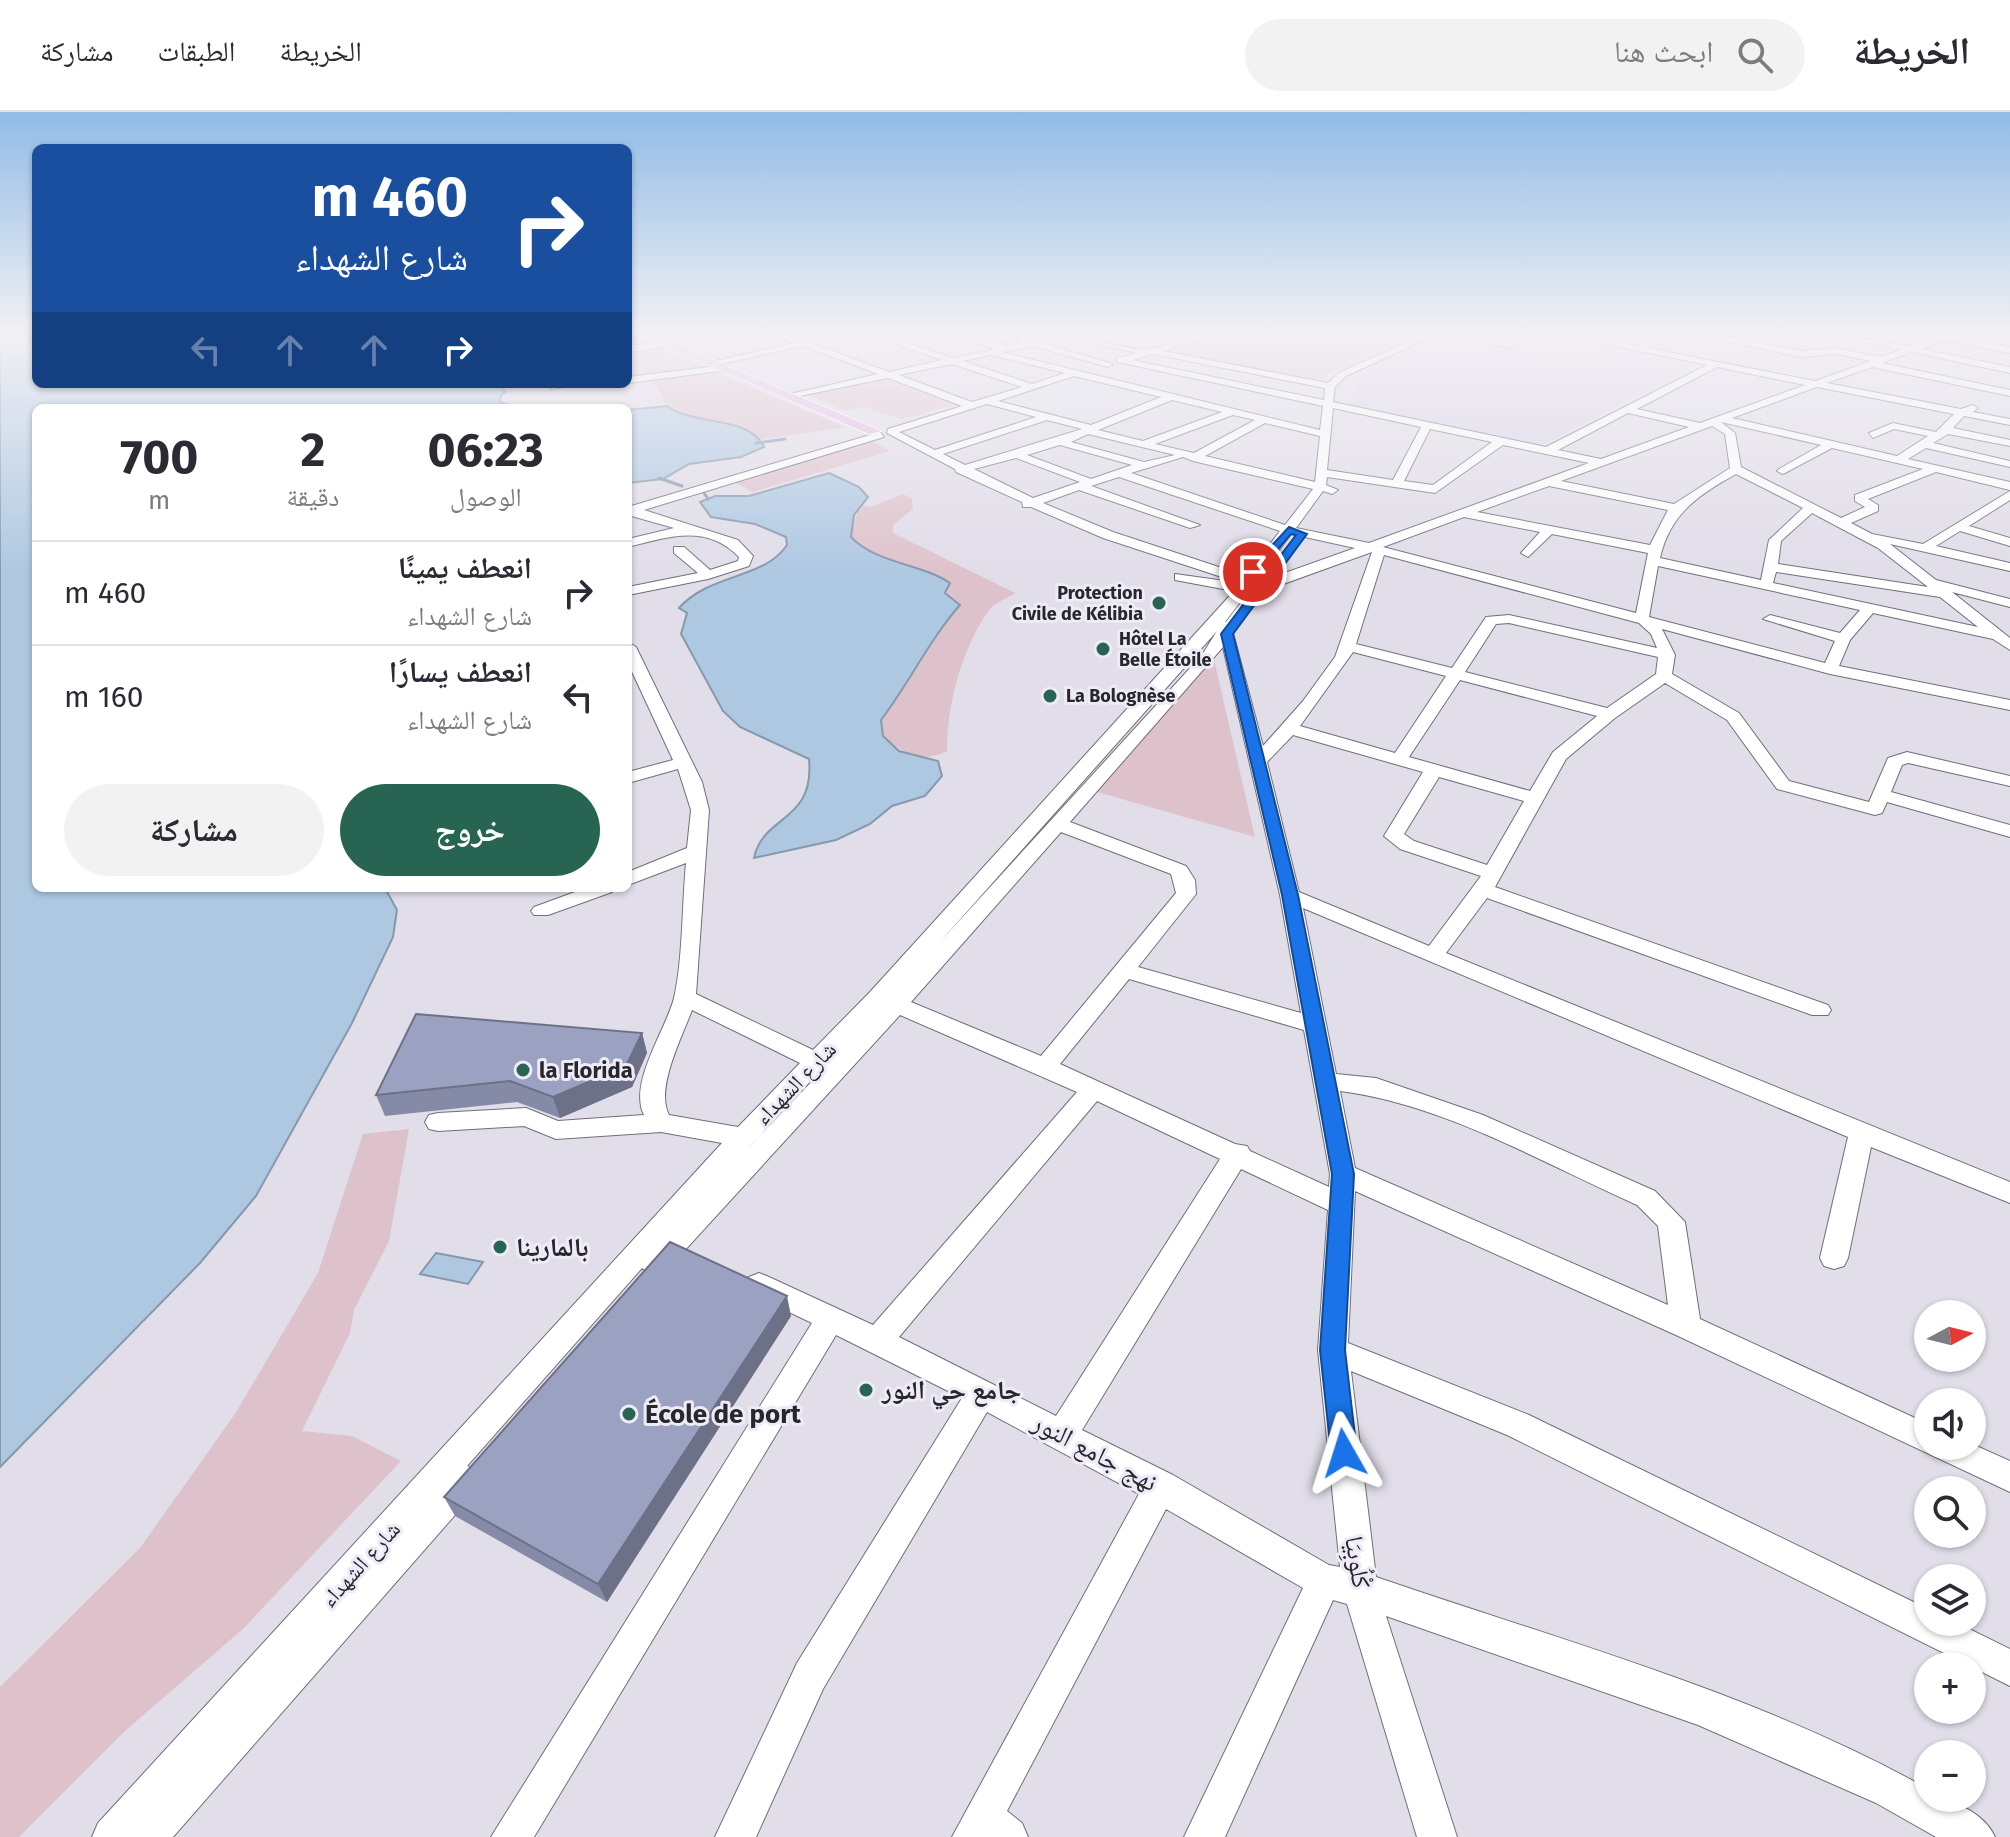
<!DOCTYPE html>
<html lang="ar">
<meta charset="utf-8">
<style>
:root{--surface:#fff;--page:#f2f2f3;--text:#2b2b33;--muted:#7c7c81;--line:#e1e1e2;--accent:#276552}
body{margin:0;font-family:"Fira Sans","Noto Naskh Arabic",sans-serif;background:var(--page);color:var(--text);direction:rtl;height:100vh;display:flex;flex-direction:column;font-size:30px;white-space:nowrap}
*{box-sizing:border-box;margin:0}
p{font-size:26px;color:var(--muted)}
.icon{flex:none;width:44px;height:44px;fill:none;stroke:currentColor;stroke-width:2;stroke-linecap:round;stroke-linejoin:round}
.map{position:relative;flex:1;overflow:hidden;direction:ltr}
.details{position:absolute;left:32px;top:292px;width:600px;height:488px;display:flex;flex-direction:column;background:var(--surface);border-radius:12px;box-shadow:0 2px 6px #0004;direction:rtl}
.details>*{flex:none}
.guide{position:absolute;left:32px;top:32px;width:600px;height:244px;border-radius:12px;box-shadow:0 2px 6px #0004;direction:rtl;background:#1a4fa0;color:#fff;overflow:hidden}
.needle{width:52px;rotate:83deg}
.controls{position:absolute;left:1914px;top:1188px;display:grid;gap:16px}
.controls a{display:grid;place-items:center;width:72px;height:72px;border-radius:50%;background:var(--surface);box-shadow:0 2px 6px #0004;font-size:40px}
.pin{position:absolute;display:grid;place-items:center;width:68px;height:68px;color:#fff;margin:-34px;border:4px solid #fff;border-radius:50%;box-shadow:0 2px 8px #0007}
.me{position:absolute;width:88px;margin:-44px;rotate:354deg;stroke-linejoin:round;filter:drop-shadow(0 0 6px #0008)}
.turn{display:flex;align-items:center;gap:28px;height:168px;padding:0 32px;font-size:36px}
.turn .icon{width:104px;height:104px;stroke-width:2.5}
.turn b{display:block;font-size:56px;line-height:68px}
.lanes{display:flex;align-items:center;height:76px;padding:0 32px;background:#0003;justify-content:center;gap:40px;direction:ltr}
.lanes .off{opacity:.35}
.eta{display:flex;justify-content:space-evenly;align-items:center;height:136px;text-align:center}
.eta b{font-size:48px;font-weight:700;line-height:56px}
.button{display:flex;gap:16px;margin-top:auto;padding:16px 32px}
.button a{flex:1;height:92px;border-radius:48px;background:var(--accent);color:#fff;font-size:32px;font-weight:700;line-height:92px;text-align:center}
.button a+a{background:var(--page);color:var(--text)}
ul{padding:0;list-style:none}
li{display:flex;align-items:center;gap:24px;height:104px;padding:0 32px;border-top:2px solid var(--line)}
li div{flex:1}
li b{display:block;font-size:30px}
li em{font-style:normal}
header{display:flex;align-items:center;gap:48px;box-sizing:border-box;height:112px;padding:0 40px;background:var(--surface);border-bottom:2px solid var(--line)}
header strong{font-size:38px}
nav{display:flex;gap:44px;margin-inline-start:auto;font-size:28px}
.search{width:560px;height:72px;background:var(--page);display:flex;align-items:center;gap:20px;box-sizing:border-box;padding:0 28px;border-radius:44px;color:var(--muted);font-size:30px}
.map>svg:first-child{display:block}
.built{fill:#dbd4e8}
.green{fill:#dec2cb}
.water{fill:#aec8e2;stroke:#8698ab;stroke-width:2}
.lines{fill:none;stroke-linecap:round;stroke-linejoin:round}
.stream{stroke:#8698ab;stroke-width:3}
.minor-casing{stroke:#726e79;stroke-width:2}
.major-casing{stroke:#fff;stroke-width:2}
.minor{fill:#fff;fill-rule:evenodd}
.major{fill:#e9b8e6;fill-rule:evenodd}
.wall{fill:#858ba6}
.shaded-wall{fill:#6c7187}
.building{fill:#9ba2c1;stroke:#6c7187;stroke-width:2}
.route{fill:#1a73e8;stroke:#114b97;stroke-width:2}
.poi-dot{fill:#276552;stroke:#eeeaf7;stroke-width:3}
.labels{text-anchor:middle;stroke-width:6;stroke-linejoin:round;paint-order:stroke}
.far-poi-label{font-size:18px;font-weight:bold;fill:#28272b;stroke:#eeeaf7;text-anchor:start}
.poi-label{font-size:22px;font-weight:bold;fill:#28272b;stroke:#eeeaf7;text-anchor:start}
.street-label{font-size:22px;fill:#28272b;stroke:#eeeaf7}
.near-poi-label{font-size:26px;font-weight:bold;fill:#28272b;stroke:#eeeaf7;text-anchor:start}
.near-street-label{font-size:26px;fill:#28272b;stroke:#eeeaf7}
</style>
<header>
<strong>الخريطة</strong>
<div class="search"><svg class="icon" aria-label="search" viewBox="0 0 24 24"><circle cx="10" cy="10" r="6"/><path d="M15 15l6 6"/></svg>ابحث هنا</div>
<nav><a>الخريطة</a><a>الطبقات</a><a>مشاركة</a></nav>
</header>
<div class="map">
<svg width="2010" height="1725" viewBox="0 0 2010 1725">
<rect width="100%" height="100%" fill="#e1dde9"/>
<!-- built -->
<path class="built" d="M1452,224l111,24 16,-7 24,5 17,-7 76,15 -160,82 -187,-38 10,-36z"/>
<!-- green -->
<path class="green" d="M1218,221h207l-100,42 -7,9 -163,-33z
M628,223l217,92 -88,13 -4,-8 -10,-5 -66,-14 -10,-7 -14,-26 -25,2z
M883,266l71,27 -52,14 -39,-12 -18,4 -36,-16z
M869,327l21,12 -137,41 -23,-12z
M903,382l9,5 1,10 -20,16v8l122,60c-7,5 -21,10 -26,17 -27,38 -42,94 -42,141 -24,13 -45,2 -64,-15l-2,-16 39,-57 15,-31 15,-49c-30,-20 -73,-19 -99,-46l8,-32 12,2z
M1212,539l43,186 -165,-47z
M409,1017l-20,112 -35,69 -4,23 -48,98 50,5 49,25 -157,167 -119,103 -106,106h-19v-150l140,-139 95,-134 83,-141 45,-139z"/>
<!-- water -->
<path class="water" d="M0,221h36v51h462l8,8 -5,3 -1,7 8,3 -2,3h-470v480h349l12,22 -4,27 -41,86 -96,173 -56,67 -200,204z
M667,294c28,21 81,8 97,41l-23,10 -52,7 -26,15 -35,4v-73z
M829,361l30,14 9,10 -14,18 -3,22c26,27 69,26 99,46l-5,10 15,12c-31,35 -50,77 -79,115l2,16 16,15 39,10 4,15 -17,20 -33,10 -22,18 -34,16 -82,18c9,-44 61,-35 55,-99l-69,-32 -17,-16 -42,-77 6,-21 -8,-5c31,-35 86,-29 108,-63l-1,-8 -31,-13 -44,-7 -11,-15 15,-6h34z
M436,1141l47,9 -15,22 -48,-10z"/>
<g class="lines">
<!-- stream -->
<path class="stream" d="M756,331l29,-4
M659,366l23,8
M704,381l4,6"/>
<!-- minor casing -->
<g class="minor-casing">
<path id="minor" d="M771,221l33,8 53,-8 -44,11 76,28 53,-12 -77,-27h12l76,25 42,-9 -49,-16c30,0 47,16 76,10l-7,-4 4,-3 94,28 -5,3 -75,-21 -31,6 318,78 3,-24 -206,-44v-4l20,-5 -86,-20c30,-1 73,19 98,16 23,-3 43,-16 67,-16l-53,18 165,32 12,-11 89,-39h11l-94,43 -11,11 -2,15 213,45 161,-82 -155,-32 85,13 32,-13h11l-33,15 168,33 56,-20 -36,-7 -34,3 -114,-24h16l98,18 34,-3 46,9 20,-7 -72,-17 81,13 38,-13h11l-5,3 56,11v6l-65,-13 -24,9 89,18v6l-99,-21 -29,11 128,27v6l-138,-29 -45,16 134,26 12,-4 5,3 -5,4 37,7v6l-46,-9 -11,12 57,12v6l-62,-12 -15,9 77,18v6l-84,-19 -18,11 102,23v8l-74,-18 -68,27 10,6v6l-27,12 21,11 51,10 87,-53v9l-41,26 41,12v8l-50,-15 -24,15 74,17v8l-120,-27 46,36 74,19v8l-58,-15 58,46v12l-17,-11 -120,-26 -23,27 -11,26 171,34v10l-180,-36 -168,-45 13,26 -3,19 67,39 50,68 80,21 19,-44 19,-6 103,24v10l-102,-23 -6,2 -11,27 119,33v12l-123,-35 -5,11 -7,2 -98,-26 -50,-69 -62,-37 -50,35 -49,41 -71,128 333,118 3,5 -3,5h-16l-325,-117 -41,55 564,229v21l-139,-56 -23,111 -4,8 -10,3 -10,-3 -4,-8 28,-121 -545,-229 33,166 40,4 107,37 172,76 30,31 15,97 228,105v22l44,-2 38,17v31l-334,-157 -321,-144 -7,152 181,72 399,194v13h27l55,27v37l-503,-251 -156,-64 25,206c183,63 383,117 552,212v9c25,0 57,16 67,39h-59l-60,-34 -178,-78 -312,-109 71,221h-40l-70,-233 -14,-4 -108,237h-41l119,-249 -137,-79 -159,302 15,12 6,14h-76l187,-343 -152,-82 -164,277 -67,148h-41l82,-174 165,-265 -126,-63 -302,502h-43l321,-514 -63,-30 -4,-8 4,-8 10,-4 10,4 104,48 204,-233 -177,-77 -236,258 -10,4 -12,-9 -175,198 9,3 4,11 -4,11 -303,346h-81l6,-14 624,-680 -61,-11 -105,7 -32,-13 -86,5 -9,-2 -4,-7 4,-7 9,-2 88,-5 32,13 86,-6c-16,-32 22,-85 30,-117 9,-38 8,-94 12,-135l-58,22v-13l59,-24 4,-38 -13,-41 -50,14v-11l45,-12 -45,-97v-21l8,5 66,135 7,28 -13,184 117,56 57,-58 364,-401 -59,-11v-6l65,9 -137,-45 -72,-31h-8l-1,-5 -66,-30 -1,-3 -68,-36 1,-4 74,-23 -74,-28 -98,20v-4l88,-20 -75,-28 -91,20 -5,-3 87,-20zM1153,242l172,34 -1,12 -192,-40zM991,243l74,18 -33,11 -69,-23zM952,252l70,23 -50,15 -73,-27zM1717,255l88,18 -105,38 -63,-14zM1074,264l87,21 -70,28 -93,-24zM1817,275l137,27 -18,18 -43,-9 -24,10 4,5 21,-9 34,7 -31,20 -165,-38zM1172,288l50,12 -79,29 -45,-11zM987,292l49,13 -101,33 -36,-18zM1333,296l88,19 -28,53 -66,-10zM1628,301l61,14 -88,32 -43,-9zM1233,303l22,5 -61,33 -39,-9zM1047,308l35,9 -117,36 -22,-11zM1721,310l100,23 -42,24 -2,2 6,3 49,-26 91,21 -68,26v6l10,6 -24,11 -100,-51 -6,-34zM1265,311l55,13 -5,46 -110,-26zM1712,314l13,8 5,34 -56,36 -113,-23zM1430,317l62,13 -59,43 -29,-4zM1088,322l87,21 -31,7 -73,-20zM1060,333l72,20 -41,14 -64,-24zM1503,333l86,18 -220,80 -73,-15 27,-37 9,3 6,-4 -12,-5 1,-8 108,16zM1183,345l10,4 120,28 -28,36 -154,-52zM1016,346l64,24 -47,16 -59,-29zM1736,362l67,34 -34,32 -8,40 -101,-22c10,-44 38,-63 76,-84zM1119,365l161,54 -34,45 -133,-44 -70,-29 36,-13 111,38 10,-3 -109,-39zM1549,374l119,24 -18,35 -173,-33zM1812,401l66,35 50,39 -150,-23 3,-23zM1464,405l76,15 -19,21 7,4 24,-23 96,19 -12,60 -253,-66zM1291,422l64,14 -101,36zM1372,440l-37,105 -32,44 -40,45 -30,-113 31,-42zM1384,443l255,68 12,11 6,14 -148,-33 -23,2 -34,51 -96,-24zM1658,454l202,44 -20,23 -70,-18 -7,4 72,22 -10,22 -176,-46zM1776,460l164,25 38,30 -205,-44zM1249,480l-23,30h-1l23,-30zM1509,511l149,34 -2,17 -49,34 -142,-36 31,-48zM1217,519l-15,24 -264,289zM1223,535l57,248 21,118 -163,-46 58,-73 -1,-14 -9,-14 -116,-44zM1353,540l93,24 -51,77 -95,-27zM1460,568l137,36 -44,36 -23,39 -121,-34zM1293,623l130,37 -39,64 16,13 81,27 -52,70 -130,-54 -32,-130zM1439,665l85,24 -37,64 -73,-24 -10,-7zM1061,720l110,42 5,19 -135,163 -130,-54zM1129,867l175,51 26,144 -1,13 -79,-36 -3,-5 -12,-2 -175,-80zM692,898l108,53 -62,64 -69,-12c-14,-26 13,-78 23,-105zM819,960l1,1 -72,75 4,-4zM1340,979c103,13 203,72 297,114l21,21 10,79 -313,-137zM1097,989l123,58 -164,257 -157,-79zM1241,1057l87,41 -10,140 22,217 -11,-2 -156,-90 -91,-45z
M1443,221l63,9 24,-9h11l-34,15z
M668,229l3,5 -43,6v-6z
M724,253l3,5 -99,13v-6z
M555,272h30l-34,5z
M880,320l4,5 -240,73 94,30 15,16 -4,10 -41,13 -80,16v-8l70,-14 -24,-20v-6h10l26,23 28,-9 1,-4c-33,-34 -71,-20 -111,-10v-8l46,-11 -46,-13v-8z
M586,776h29l-3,4 -64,23h-14l-3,-4 3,-4z"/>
</g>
<!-- major casing -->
<g class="major-casing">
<path id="major" d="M634,221h14l233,98 -12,3z"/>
</g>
<!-- minor -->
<use href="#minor" class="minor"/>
<!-- major -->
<use href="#major" class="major"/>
</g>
<!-- wall -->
<path class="wall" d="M642,921l5,20 -15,34 -72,31 -43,-16 -132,14 -9,-21z
M791,1204l-184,286 -152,-86 -11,-19z"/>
<!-- shaded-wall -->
<path class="shaded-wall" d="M642,921l5,20 -15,34 -72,31 -7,-21z
M787,1184l4,20 -184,286 -9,-18z"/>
<!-- building -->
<path class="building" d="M416,902l226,19 -16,33 -73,31 -43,-16 -134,14z
M670,1130l117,54 -189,288 -154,-87z"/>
<!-- sky -->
<linearGradient id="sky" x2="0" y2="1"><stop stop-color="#91bce6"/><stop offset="0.48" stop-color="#f2f0f5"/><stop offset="1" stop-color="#f2f0f5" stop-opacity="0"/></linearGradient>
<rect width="2010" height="462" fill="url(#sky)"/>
<!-- route -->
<path class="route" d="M1289,415l18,7 -74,100 65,261 56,279 -9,176 12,103 -4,9 -9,4 -9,-4 -4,-9 -11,-103 12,-176 -50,-279 -61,-261 75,-99 -5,-1 -34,40 -10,-2z"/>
<!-- markers -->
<g class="poi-dot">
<circle cx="1159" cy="491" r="8"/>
<circle cx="1103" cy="537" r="8"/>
<circle cx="1050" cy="584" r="8"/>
<circle cx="523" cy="958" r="8"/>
<circle cx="500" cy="1135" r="8"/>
<circle cx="866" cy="1278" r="8"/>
<circle cx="629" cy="1302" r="8"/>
</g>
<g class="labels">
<!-- far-poi labels -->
<g class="far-poi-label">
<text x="1143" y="487" text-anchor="end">Protection<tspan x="1143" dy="21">Civile de Kélibia</tspan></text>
<text x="1119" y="533">Hôtel La<tspan x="1119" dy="21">Belle Étoile</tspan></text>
<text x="1066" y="590">La Bolognèse</text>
</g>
<!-- poi labels -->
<g class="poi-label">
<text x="539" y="966">la Florida</text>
</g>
<!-- street labels -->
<g class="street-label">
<text transform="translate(795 971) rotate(-46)" y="8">شارع الشهداء</text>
<text transform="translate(360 1452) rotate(-48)" y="8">شارع الشهداء</text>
</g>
<!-- near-poi labels -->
<g class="near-poi-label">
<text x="516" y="1144">بالمارينا</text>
<text x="882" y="1287">جامع حي النور</text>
<text x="645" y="1311">École de port</text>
</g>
<!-- near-street labels -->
<g class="near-street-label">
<text transform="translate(1095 1340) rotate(28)" y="9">نهج جامع النور</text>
<text transform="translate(1358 1450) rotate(81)" y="9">كْلُوبِيَا</text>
</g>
</g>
</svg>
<div class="controls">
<a><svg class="needle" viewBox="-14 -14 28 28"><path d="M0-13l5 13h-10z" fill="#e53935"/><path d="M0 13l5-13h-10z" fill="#7c7c81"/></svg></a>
<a><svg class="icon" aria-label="sound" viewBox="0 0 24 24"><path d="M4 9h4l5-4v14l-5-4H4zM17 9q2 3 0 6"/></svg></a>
<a><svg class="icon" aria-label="search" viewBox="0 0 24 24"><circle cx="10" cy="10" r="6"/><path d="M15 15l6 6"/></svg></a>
<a><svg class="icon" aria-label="layers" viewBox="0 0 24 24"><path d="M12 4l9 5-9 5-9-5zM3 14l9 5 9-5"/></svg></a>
<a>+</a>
<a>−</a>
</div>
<div class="pin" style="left:1253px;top:460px;background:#d93025"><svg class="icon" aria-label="arrive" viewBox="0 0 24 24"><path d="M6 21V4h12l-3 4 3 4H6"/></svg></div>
<svg class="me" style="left:1344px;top:1341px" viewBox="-20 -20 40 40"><path d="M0-17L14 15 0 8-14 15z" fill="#1a73e8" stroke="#fff" stroke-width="4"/></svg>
<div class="guide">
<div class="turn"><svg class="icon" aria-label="right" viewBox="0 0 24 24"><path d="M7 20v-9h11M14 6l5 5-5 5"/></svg><div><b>460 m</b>شارع الشهداء</div></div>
<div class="lanes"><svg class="icon off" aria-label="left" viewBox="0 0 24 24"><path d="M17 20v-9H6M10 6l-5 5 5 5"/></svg><svg class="icon off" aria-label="ahead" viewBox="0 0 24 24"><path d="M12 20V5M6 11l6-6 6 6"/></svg><svg class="icon off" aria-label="ahead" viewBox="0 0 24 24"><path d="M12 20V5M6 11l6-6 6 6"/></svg><svg class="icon" aria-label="right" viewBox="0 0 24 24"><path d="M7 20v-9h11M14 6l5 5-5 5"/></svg></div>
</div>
<section class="details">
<div class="eta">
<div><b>06:23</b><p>الوصول</p></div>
<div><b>2</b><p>دقيقة</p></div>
<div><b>700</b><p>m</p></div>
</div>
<ul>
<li><svg class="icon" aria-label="right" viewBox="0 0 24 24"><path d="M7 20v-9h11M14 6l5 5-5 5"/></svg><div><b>انعطف يمينًا</b><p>شارع الشهداء</p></div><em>460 m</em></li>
<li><svg class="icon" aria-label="left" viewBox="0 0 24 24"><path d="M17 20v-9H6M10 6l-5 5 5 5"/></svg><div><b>انعطف يسارًا</b><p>شارع الشهداء</p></div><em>160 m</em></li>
</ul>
<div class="button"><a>خروج</a><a>مشاركة</a></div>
</section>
</div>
